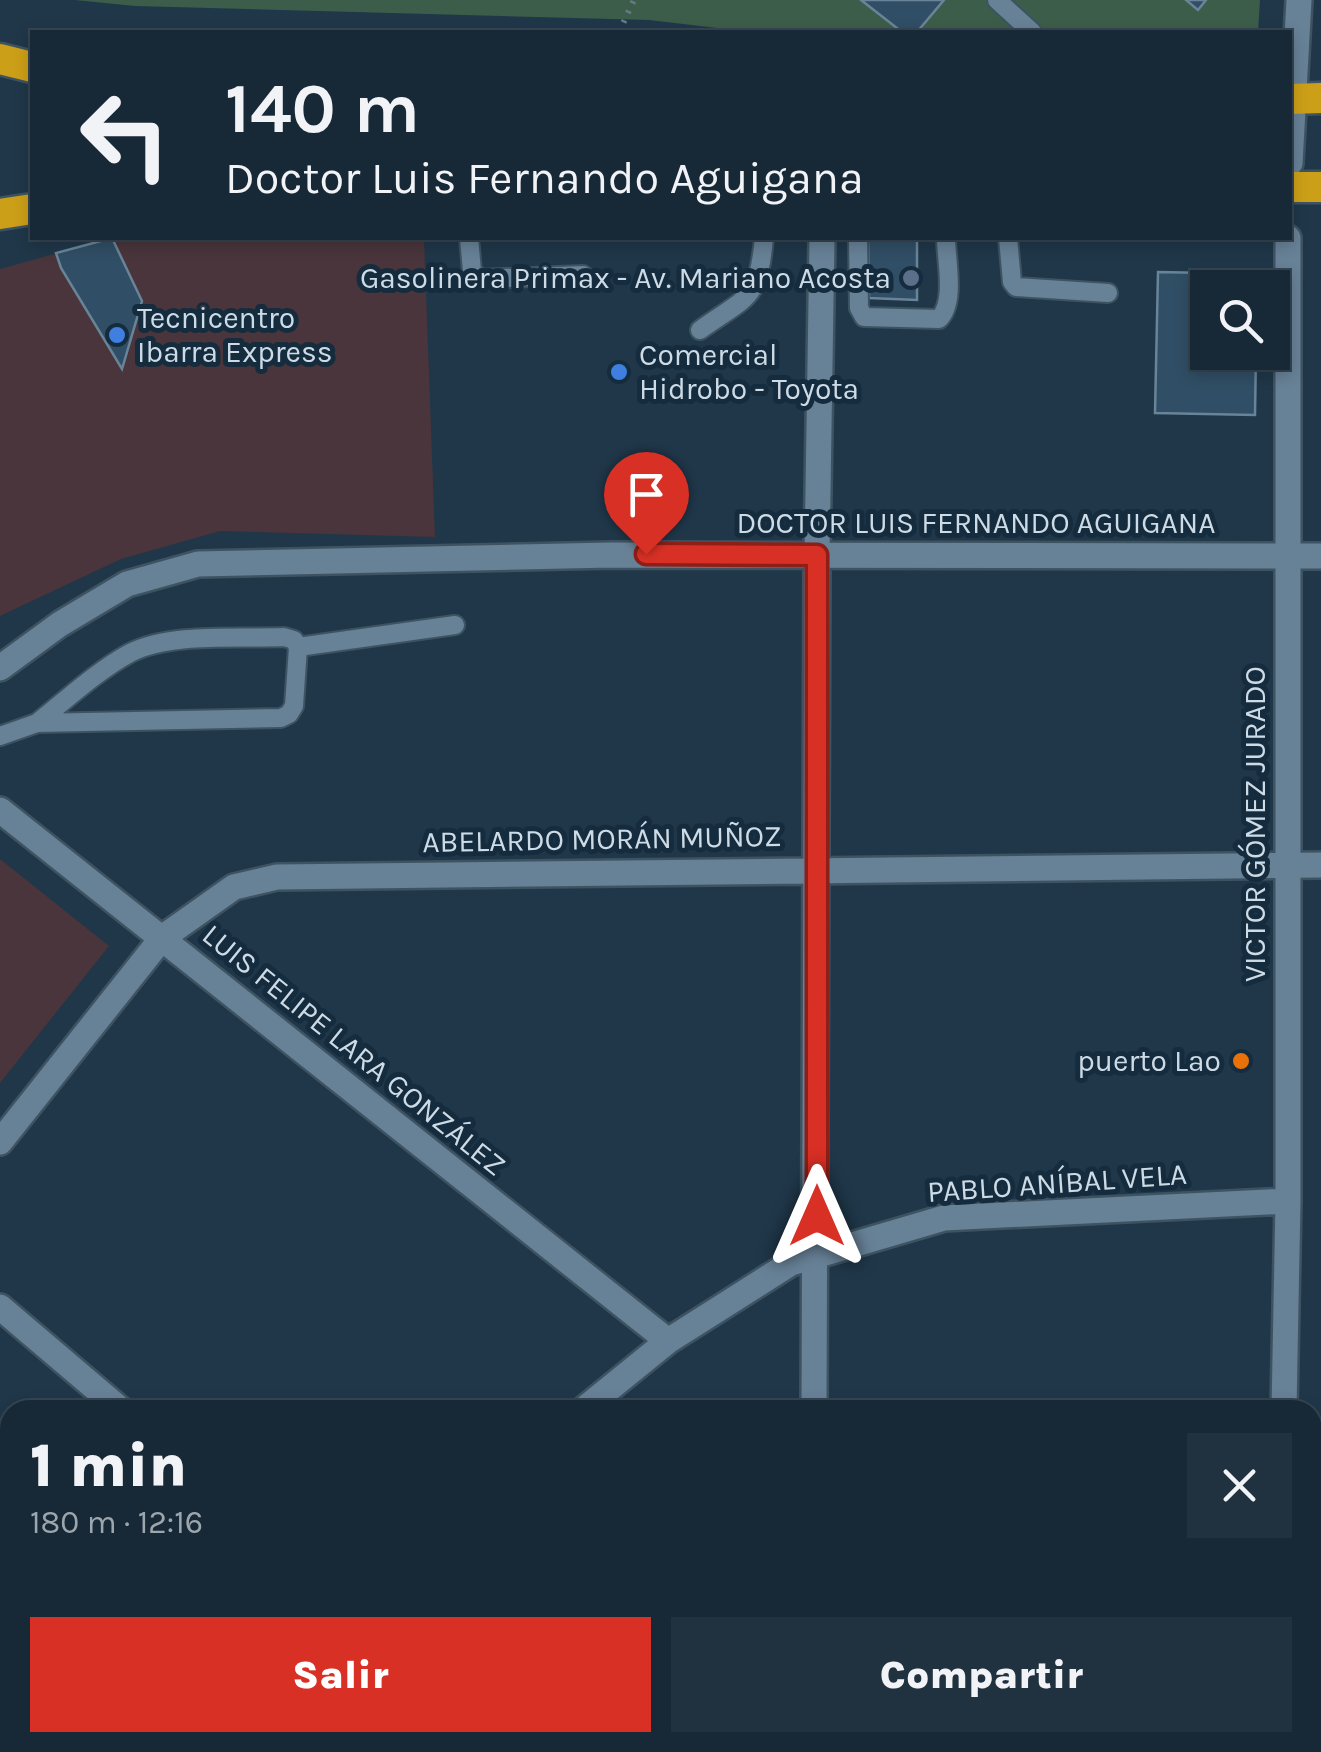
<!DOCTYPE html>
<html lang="es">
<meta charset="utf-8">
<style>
:root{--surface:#172937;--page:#20313f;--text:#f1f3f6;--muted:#9ea6ad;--line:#364552;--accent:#d93025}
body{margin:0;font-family:Karla,sans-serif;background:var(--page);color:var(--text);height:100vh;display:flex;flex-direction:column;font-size:38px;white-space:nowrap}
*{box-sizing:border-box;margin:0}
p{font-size:32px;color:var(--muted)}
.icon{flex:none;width:55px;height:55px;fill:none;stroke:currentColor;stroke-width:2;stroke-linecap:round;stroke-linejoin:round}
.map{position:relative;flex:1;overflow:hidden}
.drawer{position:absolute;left:0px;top:1400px;width:1322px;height:352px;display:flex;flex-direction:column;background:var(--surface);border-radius:30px 30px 0 0;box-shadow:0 5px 15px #0003,0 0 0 2px var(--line)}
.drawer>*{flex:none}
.guide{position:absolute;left:30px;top:30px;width:1262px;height:210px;border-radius:0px;box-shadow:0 5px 15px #0003,0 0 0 2px var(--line);background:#172937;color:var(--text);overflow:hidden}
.buttons{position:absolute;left:1190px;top:270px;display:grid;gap:20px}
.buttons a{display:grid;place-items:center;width:100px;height:100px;border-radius:0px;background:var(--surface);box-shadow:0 5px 15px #0003,0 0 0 2px var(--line);font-size:50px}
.pin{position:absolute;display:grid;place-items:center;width:85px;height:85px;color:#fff;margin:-102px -42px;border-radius:50% 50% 50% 0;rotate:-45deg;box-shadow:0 0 10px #0007}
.pin .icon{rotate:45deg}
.me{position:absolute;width:110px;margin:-55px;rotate:0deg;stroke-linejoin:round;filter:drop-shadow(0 0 8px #0008)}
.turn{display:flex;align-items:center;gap:35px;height:210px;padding:0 30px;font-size:45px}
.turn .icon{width:130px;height:130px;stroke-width:2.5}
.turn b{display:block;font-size:70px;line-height:85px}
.round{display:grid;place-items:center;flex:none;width:105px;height:105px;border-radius:0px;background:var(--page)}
.head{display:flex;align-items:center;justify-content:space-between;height:170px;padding:0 30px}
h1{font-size:60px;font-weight:800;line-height:75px}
.cta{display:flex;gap:20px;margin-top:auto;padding:20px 30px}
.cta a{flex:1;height:115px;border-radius:0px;background:var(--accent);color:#fff;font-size:40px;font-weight:800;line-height:115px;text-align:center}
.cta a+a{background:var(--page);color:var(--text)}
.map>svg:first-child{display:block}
.industrial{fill:#49353b}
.green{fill:#3c5d49}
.building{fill:#304e65;stroke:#698498;stroke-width:2.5}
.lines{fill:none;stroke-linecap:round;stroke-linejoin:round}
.lane-casing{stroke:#3e5362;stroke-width:22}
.street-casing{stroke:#3e5362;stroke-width:30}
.highway-casing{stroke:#3e5362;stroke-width:35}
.path{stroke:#657988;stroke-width:6;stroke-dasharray:2.5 8;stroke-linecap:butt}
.lane{stroke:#678196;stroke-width:18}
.street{stroke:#678196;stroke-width:25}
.highway{stroke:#cc9f18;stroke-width:30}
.route-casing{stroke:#8d1f18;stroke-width:25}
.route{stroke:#d93025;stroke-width:18}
.service-dot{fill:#5c6f8a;stroke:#152c3e;stroke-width:4}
.shop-dot{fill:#3f7fe0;stroke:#152c3e;stroke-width:4}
.food-dot{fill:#e8710a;stroke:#152c3e;stroke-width:4}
.labels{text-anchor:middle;stroke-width:10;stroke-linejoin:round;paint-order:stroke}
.poi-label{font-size:30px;fill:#cddbe6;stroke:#152c3e;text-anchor:end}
.street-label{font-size:30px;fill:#cddbe6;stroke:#152c3e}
</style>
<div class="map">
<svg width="1321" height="1752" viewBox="0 0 1321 1752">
<rect width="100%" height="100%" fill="#1f3749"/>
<!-- industrial -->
<path class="industrial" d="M112,238h312l11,299 -215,-6 -99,28 -121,57v-347z
M0,859l109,87 -109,137z"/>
<!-- green -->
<path class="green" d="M75,0h1185l-2,32h-507l-102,-12 -514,-14z"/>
<!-- building -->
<path class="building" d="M861,0h83l-27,32h-15z
M1186,0h20l-8,10z
M112,238l30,63 -20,68 -61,-101 -5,-15z
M868,238h49v62l-48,-2z
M1158,272l100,2 -1,14h-49v64h48l-1,63 -100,-2z"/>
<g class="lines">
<!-- lane casing -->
<g class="lane-casing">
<path id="lane" d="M997,0l35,32
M469,238l3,33 8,8 103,-4
M858,238l1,70 5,9 75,2c17,-17 7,-59 7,-81
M1008,238l4,44 4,5 92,6
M700,330c49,-35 58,-29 64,-92
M37,723c30,-24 60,-52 93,-70 40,-21 109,-14 154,-16l10,3 4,7
M0,736l37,-13 244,-5 8,-4 5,-8 4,-59 157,-22"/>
</g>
<!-- street casing -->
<g class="street-casing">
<path id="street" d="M1290,163l9,-163
M0,668l60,-44 67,-40 71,-20 413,-9 710,1
M0,810l668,531
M0,1142l162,-204 72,-51 43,-10 1044,-12
M0,1307l121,103
M583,1410l85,-69 123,-78 153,-45 344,-17
M814,1410l3,-855 5,-317
M1284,1410l4,-209v-963
M1312,1544l9,-1
M508,1742l11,10
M1163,1742l8,10
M168,1752l11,-10
M750,1752l15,-10
M977,1752l6,-10"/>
</g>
<!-- highway casing -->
<g class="highway-casing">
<path id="highway" d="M0,59l32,8
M1290,99l31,-1
M1290,187h31
M0,214l32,-5"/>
</g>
<!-- path -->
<path class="path" d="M619,32l15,-32"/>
<!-- lane -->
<use href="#lane" class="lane"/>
<!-- street -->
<use href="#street" class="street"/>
<!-- highway -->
<use href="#highway" class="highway"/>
</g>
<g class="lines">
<!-- route casing -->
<g class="route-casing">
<path id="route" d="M646,554l171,1v661"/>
</g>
<!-- route -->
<use href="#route" class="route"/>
</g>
<!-- markers -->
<circle class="service-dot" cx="911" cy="278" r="10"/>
<g class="shop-dot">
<circle cx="117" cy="335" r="10"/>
<circle cx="619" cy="372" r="10"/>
</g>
<circle class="food-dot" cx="1241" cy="1061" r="10"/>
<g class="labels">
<!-- poi labels -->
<g class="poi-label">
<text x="891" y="288">Gasolinera Primax - Av. Mariano Acosta</text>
<text x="137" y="328" text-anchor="start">Tecnicentro<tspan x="137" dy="34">Ibarra Express</tspan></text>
<text x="639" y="365" text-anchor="start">Comercial<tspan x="639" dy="34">Hidrobo - Toyota</tspan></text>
<text x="1221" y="1071">puerto Lao</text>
</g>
<!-- street labels -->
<g class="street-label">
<text x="976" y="533">DOCTOR LUIS FERNANDO AGUIGANA</text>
<text transform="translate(1255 824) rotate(-90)" y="10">VICTOR GÓMEZ JURADO</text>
<text transform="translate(602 839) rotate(-1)" y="10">ABELARDO MORÁN MUÑOZ</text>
<text transform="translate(354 1050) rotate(39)" y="10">LUIS FELIPE LARA GONZÁLEZ</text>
<text transform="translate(1057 1183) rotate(-4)" y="10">PABLO ANÍBAL VELA</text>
</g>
</g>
</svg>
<div class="buttons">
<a><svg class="icon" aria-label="search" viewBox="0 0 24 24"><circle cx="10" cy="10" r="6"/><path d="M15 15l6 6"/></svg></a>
</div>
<div class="pin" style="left:646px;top:554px;background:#d93025"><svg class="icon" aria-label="arrive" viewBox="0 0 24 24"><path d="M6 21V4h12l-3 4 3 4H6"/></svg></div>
<svg class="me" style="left:817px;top:1216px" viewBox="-20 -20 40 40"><path d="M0-17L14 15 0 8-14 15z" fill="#d93025" stroke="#fff" stroke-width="4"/></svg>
<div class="guide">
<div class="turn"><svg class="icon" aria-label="left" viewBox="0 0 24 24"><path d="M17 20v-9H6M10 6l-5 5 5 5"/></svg><div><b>140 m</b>Doctor Luis Fernando Aguigana</div></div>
</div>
<section class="drawer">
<div class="head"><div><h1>1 min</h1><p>180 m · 12:16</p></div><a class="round"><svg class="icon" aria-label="close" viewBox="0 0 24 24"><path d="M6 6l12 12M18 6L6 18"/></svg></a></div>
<div class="cta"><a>Salir</a><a>Compartir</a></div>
</section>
</div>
